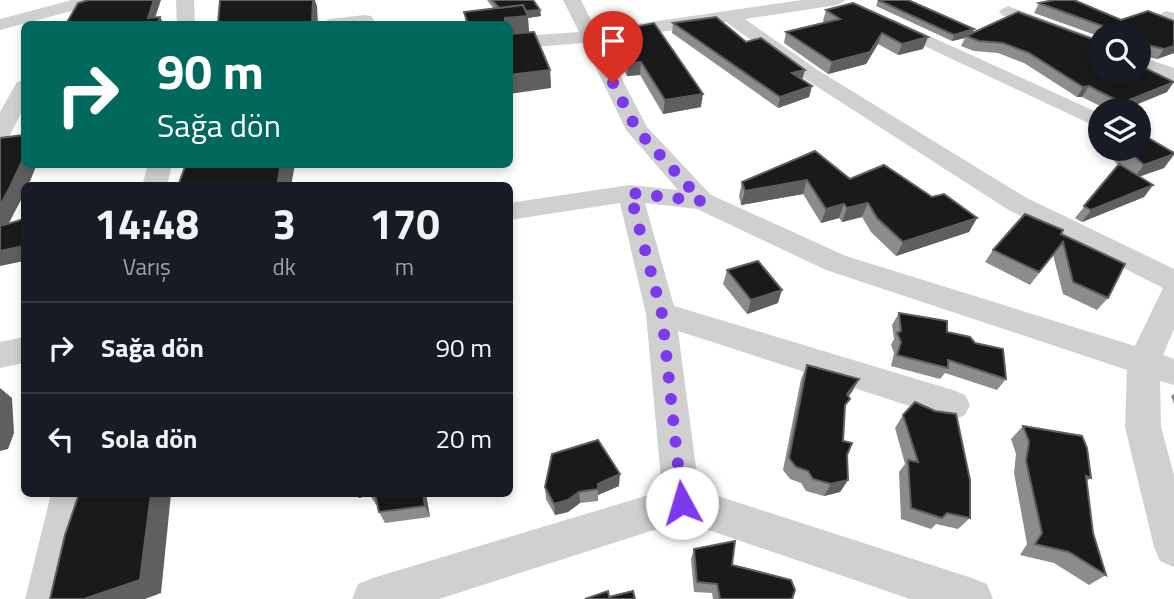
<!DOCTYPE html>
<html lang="tr">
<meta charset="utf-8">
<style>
:root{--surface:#171b24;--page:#20242c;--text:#f1f3f6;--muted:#9ea1a6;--line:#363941}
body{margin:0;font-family:"Titillium Web",sans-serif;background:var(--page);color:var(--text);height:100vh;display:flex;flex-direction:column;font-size:26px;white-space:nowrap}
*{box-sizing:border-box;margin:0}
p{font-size:23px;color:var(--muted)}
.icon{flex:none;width:38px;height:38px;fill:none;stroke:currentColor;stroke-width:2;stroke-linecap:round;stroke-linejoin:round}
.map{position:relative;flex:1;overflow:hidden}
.panel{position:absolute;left:21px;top:182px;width:492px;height:315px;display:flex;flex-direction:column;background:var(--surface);border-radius:10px;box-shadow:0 4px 10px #0003}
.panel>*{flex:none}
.guide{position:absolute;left:21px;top:21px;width:492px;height:147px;border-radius:10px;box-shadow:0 4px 10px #0003;background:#00695c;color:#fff;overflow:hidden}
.controls{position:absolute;left:1088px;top:21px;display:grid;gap:14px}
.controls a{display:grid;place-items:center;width:63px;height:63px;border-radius:50%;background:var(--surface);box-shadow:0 4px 10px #0003;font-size:35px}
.pin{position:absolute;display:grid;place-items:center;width:60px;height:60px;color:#fff;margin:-72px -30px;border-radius:50% 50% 50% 0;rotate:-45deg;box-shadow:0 0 7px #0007}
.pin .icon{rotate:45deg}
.me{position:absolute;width:77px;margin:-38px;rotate:354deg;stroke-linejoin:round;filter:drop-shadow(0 0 5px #0008)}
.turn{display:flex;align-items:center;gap:24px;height:147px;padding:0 21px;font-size:32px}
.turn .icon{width:91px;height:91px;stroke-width:2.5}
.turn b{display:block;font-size:49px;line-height:60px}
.eta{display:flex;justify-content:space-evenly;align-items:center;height:119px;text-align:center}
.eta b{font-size:42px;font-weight:700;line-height:49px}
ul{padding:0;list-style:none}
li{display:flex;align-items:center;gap:21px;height:91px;padding:0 21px;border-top:2px solid var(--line)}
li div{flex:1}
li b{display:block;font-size:26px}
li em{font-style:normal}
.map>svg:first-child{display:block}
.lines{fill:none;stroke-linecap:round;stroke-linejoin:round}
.street{fill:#d0d0d0;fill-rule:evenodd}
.wall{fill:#8c8c8c}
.shaded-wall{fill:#5f5f5f}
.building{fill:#1a1a1a;stroke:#5f5f5f;stroke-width:2}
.route{stroke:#7c3aed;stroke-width:12;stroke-dasharray:0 21.6}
</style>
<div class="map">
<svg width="1174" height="599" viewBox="0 0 1174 599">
<rect width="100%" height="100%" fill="#fff"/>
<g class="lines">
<!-- street -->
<path class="street" d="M72,0h29l-3,4 -98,26v-11z
M176,0h18l1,24h-18z
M563,0h18l15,30 206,-30h44l-9,5 -92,14 71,50 209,128 149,72v60l-11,26 11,4v26l-14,-4 1,46 13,48v92l-14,-6 -6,-14 -29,-120 2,-57 -301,-100 -129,-61 -52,-6 29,103 279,84 12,5 5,10 -5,10 -12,5 -275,-89 21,159 273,88 15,6 6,15h-83l-228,-78 -243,78h-87l6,-15 15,-6 289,-87 -16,-177 -26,-111 -111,17v-17l121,-18 48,5 -52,-60 -42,-87 -75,6v-12l70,-5zM726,22l76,55 205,132 156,79 -28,58 -289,-90 -135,-61 -64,-68 -45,-86z
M1008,6l93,34v13l-99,-38 -3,-4z
M1166,11l8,2v11l-14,-4 -3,-4z
M365,15l6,1 3,4 -3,4h-51l9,-5z
M892,19l209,95v15l-215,-101 -3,-4 3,-4z
M1139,56l35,12v13l-35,-12z
M24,80v27l-16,32 -8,2v-29l17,-30z
M148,164h24l-5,22h-25z
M24,337v26l-24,5v-26z
M51,494h38l-22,105h-42z"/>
</g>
<!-- wall -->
<path class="wall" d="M487,0h46l8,16 -13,2 1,14 21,38 1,18 -42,-64h-43l-2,-12 30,-3z
M878,0l96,29 -1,4 194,59 -44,18h-15l-26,-13h-5l-53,-34 -26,-10 -24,-2 -13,-5 4,-8 -13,3 -76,-35z
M1039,3l82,17 53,1v32l-17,6 -14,-3 -4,6v-29h-38v4l-67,-24z
M826,10l102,27 -5,12 -25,6 -20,-11 -12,20 -38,10 -44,-31 2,-11 39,-9 -2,-2z
M673,23l73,19 66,44 -3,11 -31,11 -106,-75z
M611,32l90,75 -38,7 -23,-39 -13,1 -17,-32z
M1115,149h24l35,4v2l-10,13 -25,8 14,9 -9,12 -62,25 -7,-4 43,-53 -8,-9z
M850,179l82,18 45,21 -8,14 -73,24 -25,-24 -9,-15 -20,5 -3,-4 -18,5 -18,-29 -62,11 -2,-9 3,-14z
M1061,234l47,64 -11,12 -34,-16 -10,-39 -23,30 -45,-23 8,-12z
M727,270l51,33 -31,11 -24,-30z
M899,313l48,19 59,47 -9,11 -52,-17 -5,6 -49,-13 3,-13 -3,-8 3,-6 -2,-14z
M807,365l52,14 -11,17 -3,11 -2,34 4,14 1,25 -8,12 -16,4 -18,-5 -5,-8 -11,-4 -7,-9 18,-91z
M1174,394v10l-3,-8z
M935,411l35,107 -12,11 -22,-5 -5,5 -30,-10 -2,-47 6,-8 -10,-36 8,-13z
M1023,426l68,52 -4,3 6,52 13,42 -17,10 -35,-22 -34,-8 7,-11 -13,-71 2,-19 -5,-15z
M619,486l-21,9v6l-18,2 -12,9 -13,3 -9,-16 -1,-12z
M357,494h69l4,23 -45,6 -6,-11 -2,-7h-1l-6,-10 -11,3z
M694,549l38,16 60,34h-79l-1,-6 -18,-1 -3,-33z"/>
<!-- shaded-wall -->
<path class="shaded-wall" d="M154,0h7l-8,24 -5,-6z
M313,0h2l2,6 1,18h-6z
M540,10l1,6 -13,2 1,15 -20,2v-11h-4l-1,-10z
M160,17l4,7h-6z
M974,29l-3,7h-5l-1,2 -13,3 2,-6z
M882,33l-4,11 -12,20 -38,10 4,-12z
M928,37l-5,12 -25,6 4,-11z
M1174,46v7l-17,6 7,-10z
M641,62l-1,13 -13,1 1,-13z
M550,70l1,18 -42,6v-19z
M805,70l-3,10 -10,-7z
M1174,82l-7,10 -44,18h-6l5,-7z
M812,86l-3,11 -31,11 2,-11z
M1089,86l-7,11h-5l6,-10z
M703,94l-2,13 -38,7 2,-14z
M1174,154l-10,14 -31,11 11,-14z
M24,157v7h13l-9,22h-4v7l-3,7 -21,40v-34z
M281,164h14l-4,22h-14z
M807,180l-4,14 -62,11 4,-14z
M1153,185l-9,12 -62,25 9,-12z
M868,203l-6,14 -20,5 5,-14z
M844,204l-5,14 -18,5 5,-14z
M977,218l-8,14 -73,24 7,-14z
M24,246v15l-24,5v-15z
M782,290l-4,13 -31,11 4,-14z
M859,379l-7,13 -12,15 7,-13z
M0,388l12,10 2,35 -6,16 -8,2z
M620,474l-1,12 -21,9v-11z
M848,480l-8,12 -16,4 7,-12z
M579,492l1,11 -12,9 -13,3 -1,-11z
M151,494h20l-10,99 -16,6h-61z
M357,494h14h-2l1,1 -11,3z
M423,494h3l4,23 -5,-11z"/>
<!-- building -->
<path class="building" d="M89,0h65l-6,18 12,-1 -2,7h-92l12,-21z
M220,0h93l-1,24h-94z
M492,0h41l7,10 -14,1 -3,-6 -24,3z
M878,0h30l66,29 -20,6z
M1054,0h20l47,20 27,-9 26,10v25l-10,3 -20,-5 -1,12 -4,2v-25h-31v-5l-69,-25z
M853,3l75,34 -26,7 -20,-11 -12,19 -38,10 -46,-30 54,-13 -14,-9z
M523,5l5,11 -23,2v6h-37l-4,-12z
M1018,12l83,30v30h38v-7l35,17 -52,21 -33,-17 -6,1 -54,-34 -26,-10 -24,-2 -13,-5z
M716,17l30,25 15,-4 44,32 -13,3 20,13 -32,11 -107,-74z
M654,23l49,71 -38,6 -24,-38 -13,1 -17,-31z
M534,32l16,38 -41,5v-41z
M24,135v22l-14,30 -10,19v-68z
M1145,136l29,17v1l-30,11 -18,-16h13v-12z
M815,151l35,28 34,-14 48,32 12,-3 33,24 -74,24 -26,-24 -9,-15 -21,5 -3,-4 -18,5 -19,-29 -62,11 -3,-9z
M186,164h95l-4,22h-99z
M1119,164l34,21 -62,25 -7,-4z
M1025,214l38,16 -2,4 64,30 -17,34 -35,-16 -10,-40 -24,30 -46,-22z
M24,219v27l-24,5v-25z
M758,261l24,29 -31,10 -24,-30z
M899,313l48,8v11l23,5 5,6 28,6 3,30 -58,-19v8l-51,-13 4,-13 -4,-9 4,-2z
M807,365l52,14 -12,15 3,5 -5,6 -2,36 9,2 -5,12 1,25 -17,4 -18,-5 -5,-8 -12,-4 -7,-9z
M915,402l20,9 21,3 14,66v38l-23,-5 -5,5 -31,-10 -3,-48 10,2 -15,-47z
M1023,426l59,10 5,12 4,30 -5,-2 7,57 13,42 -37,-23 -34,-8 7,-11 -16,-72 3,-19z
M598,440l22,34 -22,10v5l-19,3 -11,8 -14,4 -9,-17 7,-33z
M79,494h72l-11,86 -56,19h-34l15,-64z
M375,494h48l2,12 -46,6z
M735,541l-3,24 59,15 4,10 -3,9h-72l-3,-15 -20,-2 -3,-33z
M608,591l1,6 24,-6 2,8h-50z"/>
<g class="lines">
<!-- route -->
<path class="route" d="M613,83l24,47 65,71 -72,-8 32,121 20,189"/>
</g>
</svg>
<div class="controls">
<a><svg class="icon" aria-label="search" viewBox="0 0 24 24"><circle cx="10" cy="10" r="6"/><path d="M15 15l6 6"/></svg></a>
<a><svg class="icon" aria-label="layers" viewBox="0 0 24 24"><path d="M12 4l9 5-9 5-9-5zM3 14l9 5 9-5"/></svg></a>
</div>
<div class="pin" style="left:613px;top:83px;background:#d93025"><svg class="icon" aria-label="arrive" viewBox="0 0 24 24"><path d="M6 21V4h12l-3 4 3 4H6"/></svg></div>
<svg class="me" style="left:682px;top:503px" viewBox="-20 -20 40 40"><circle r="19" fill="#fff"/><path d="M0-13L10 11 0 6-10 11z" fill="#7c3aed"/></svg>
<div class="guide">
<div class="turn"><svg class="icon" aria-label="right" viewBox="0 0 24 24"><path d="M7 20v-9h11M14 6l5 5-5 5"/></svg><div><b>90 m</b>Sağa dön</div></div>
</div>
<section class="panel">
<div class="eta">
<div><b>14:48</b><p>Varış</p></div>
<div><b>3</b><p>dk</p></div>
<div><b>170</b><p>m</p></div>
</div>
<ul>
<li><svg class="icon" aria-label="right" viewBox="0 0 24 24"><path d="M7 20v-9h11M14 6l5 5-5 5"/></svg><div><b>Sağa dön</b></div><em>90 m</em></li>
<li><svg class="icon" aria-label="left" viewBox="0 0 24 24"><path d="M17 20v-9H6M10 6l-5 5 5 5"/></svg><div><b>Sola dön</b></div><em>20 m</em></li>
</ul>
</section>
</div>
